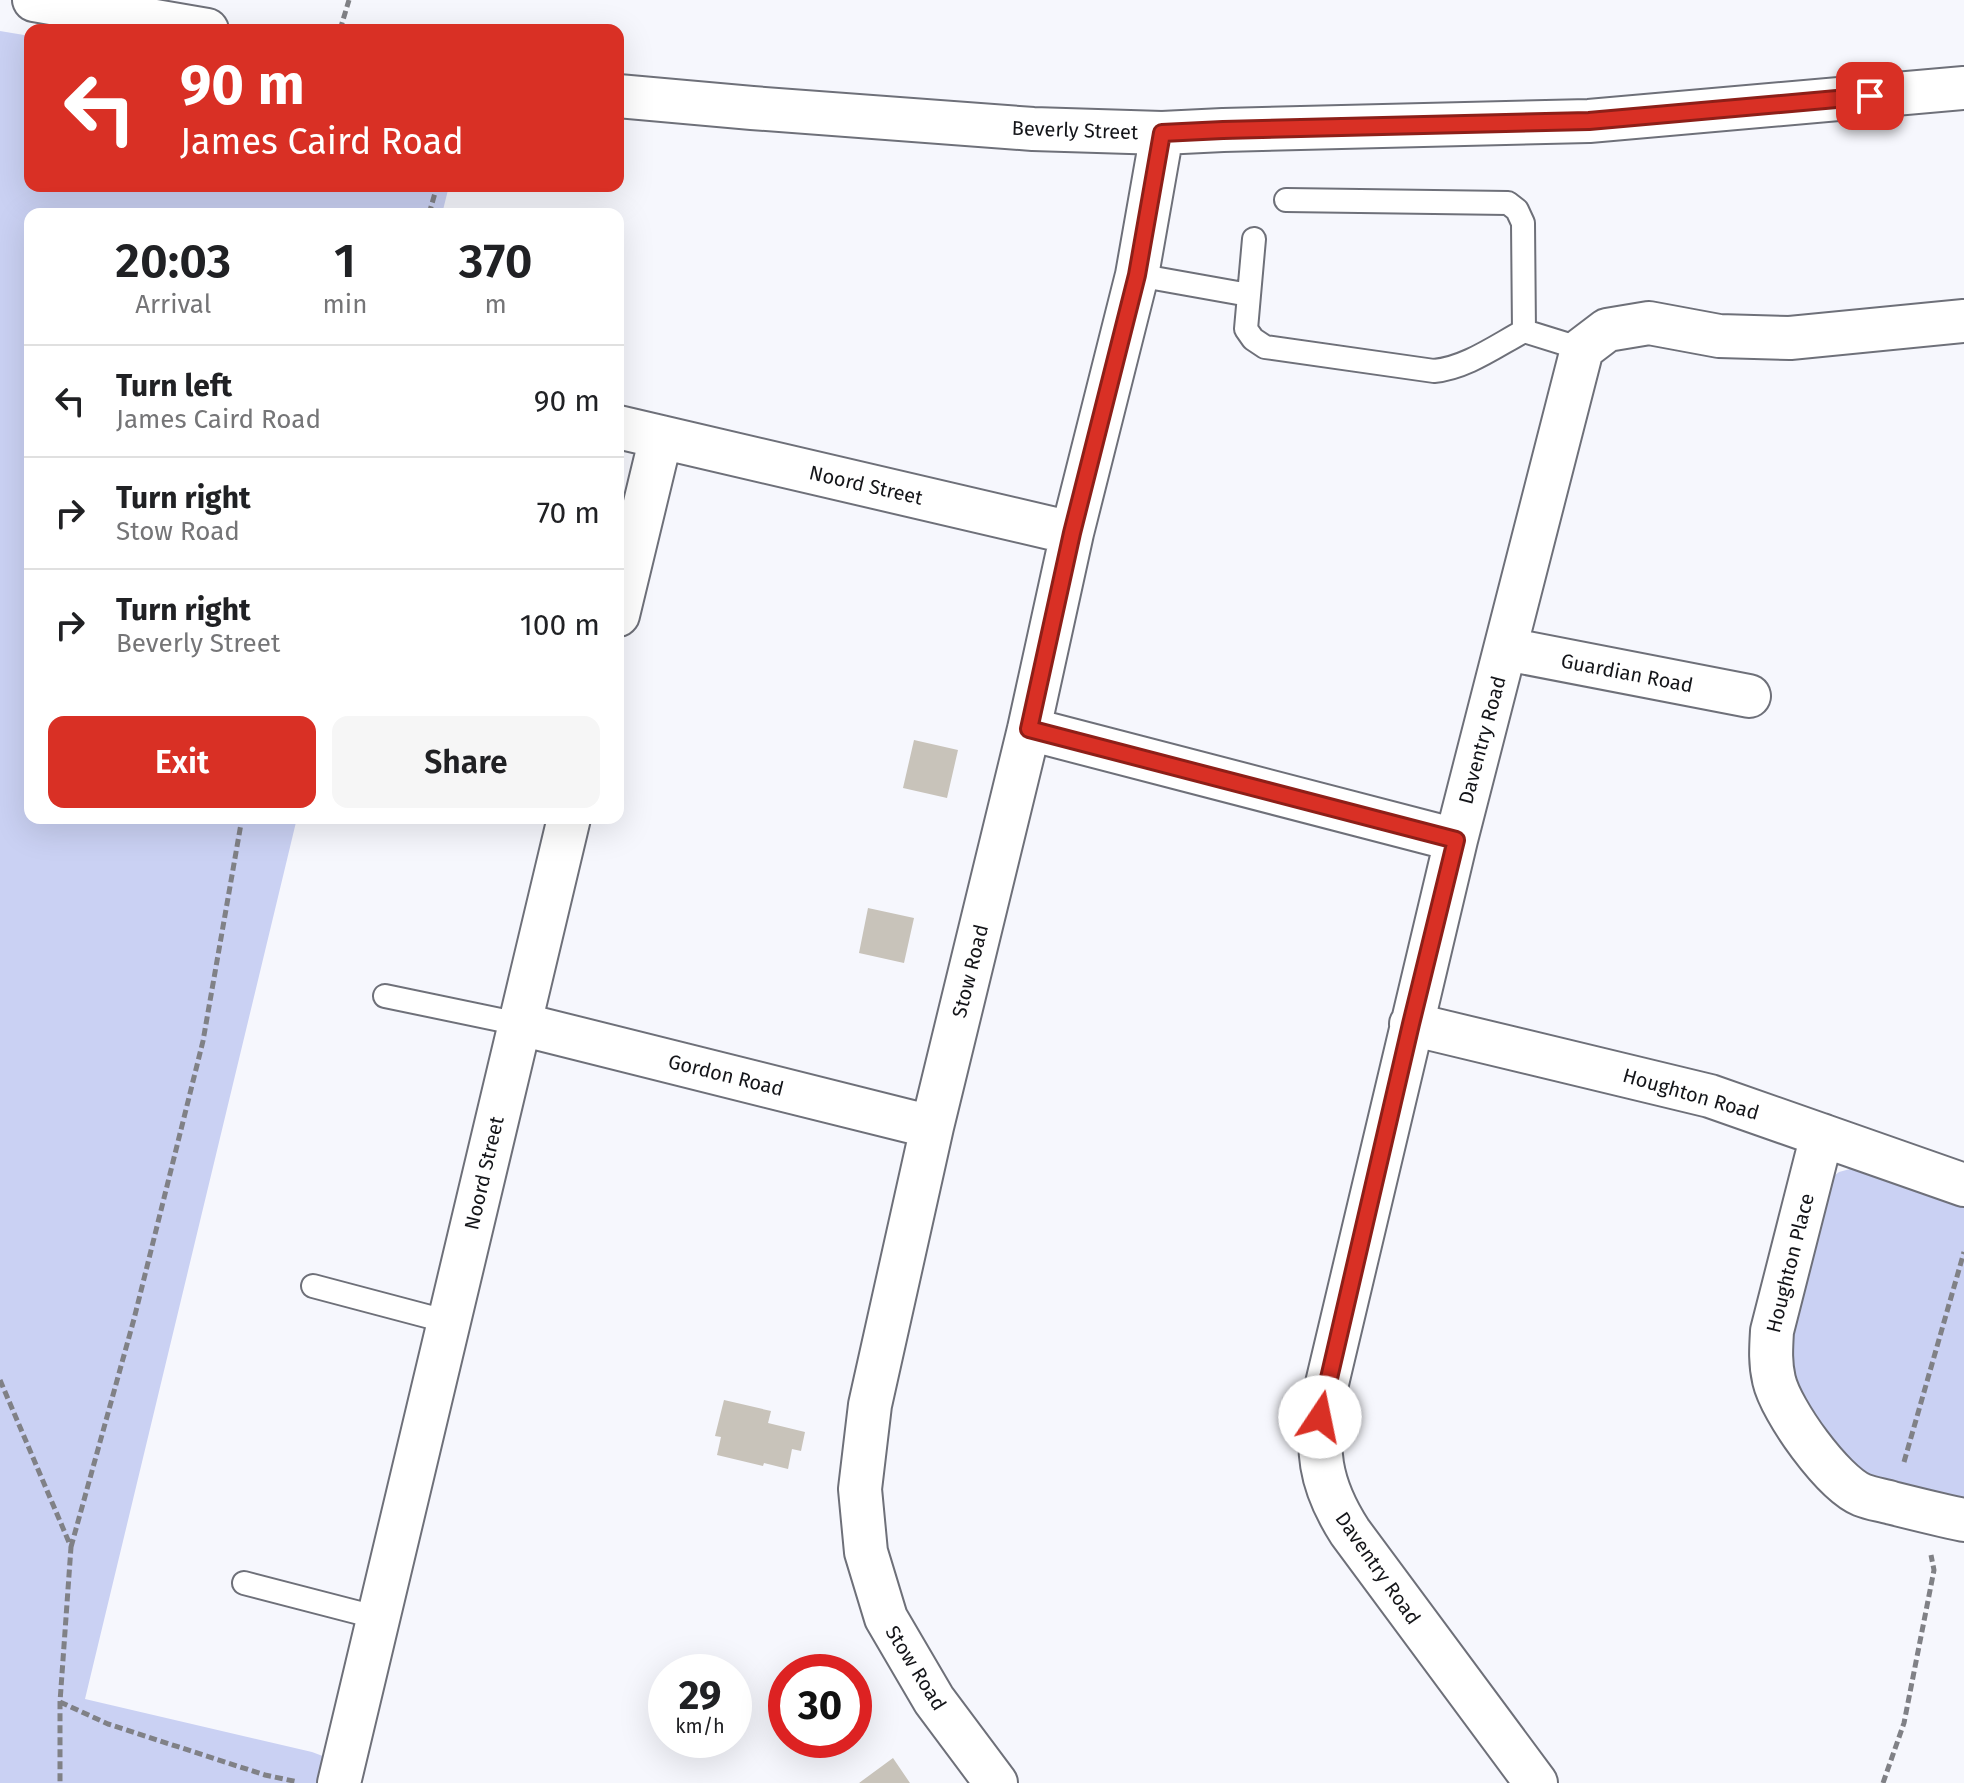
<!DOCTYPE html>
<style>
:root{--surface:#fff;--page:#f6f6f6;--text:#202124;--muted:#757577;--line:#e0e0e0;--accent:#d93025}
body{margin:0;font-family:"Fira Sans",sans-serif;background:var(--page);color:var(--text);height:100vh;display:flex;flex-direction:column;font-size:30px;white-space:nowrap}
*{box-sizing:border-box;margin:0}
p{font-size:26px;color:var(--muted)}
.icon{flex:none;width:44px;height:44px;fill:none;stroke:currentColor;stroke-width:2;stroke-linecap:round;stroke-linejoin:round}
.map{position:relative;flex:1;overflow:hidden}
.sheet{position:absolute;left:24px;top:208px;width:600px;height:616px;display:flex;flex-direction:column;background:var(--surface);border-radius:16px;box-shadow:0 8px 32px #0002}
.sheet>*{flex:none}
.guide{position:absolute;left:24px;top:24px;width:600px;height:168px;border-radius:16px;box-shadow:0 8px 32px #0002;background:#d93025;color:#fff;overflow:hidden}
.speed{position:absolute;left:648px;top:1654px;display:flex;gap:16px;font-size:40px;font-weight:700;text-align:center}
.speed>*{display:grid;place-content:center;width:104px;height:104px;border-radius:50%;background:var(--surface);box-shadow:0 8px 32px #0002;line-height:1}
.speed small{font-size:20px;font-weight:400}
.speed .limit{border:12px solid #d22;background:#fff;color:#111}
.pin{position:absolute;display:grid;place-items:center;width:68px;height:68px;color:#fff;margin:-34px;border-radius:16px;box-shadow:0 4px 12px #0006}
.me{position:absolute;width:88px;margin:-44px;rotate:11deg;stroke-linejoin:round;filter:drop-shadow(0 0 6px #0008)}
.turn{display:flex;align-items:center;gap:28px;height:168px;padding:0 24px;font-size:36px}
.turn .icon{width:104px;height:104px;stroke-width:2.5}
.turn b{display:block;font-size:56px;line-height:68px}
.eta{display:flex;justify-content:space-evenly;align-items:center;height:136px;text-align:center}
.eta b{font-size:48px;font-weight:600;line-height:56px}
.primary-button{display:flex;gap:16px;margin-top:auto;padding:16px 24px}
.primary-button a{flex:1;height:92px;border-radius:16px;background:var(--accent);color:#fff;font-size:32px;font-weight:600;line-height:92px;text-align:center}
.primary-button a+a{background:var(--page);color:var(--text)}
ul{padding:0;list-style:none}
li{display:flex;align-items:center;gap:24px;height:112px;padding:0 24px;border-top:2px solid var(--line)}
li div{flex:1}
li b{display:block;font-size:30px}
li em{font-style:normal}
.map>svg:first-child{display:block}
.green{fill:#cad1f3}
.building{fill:#c8c3ba}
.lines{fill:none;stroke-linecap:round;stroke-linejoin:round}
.service-casing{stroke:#6e7079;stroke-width:26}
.minor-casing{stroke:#6e7079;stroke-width:46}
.path{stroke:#808186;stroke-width:5;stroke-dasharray:8 4;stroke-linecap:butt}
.service{stroke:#fff;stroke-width:22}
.minor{stroke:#fff;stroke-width:42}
.route-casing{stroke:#8d1f18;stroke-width:20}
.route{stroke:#d93025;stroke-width:14}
.labels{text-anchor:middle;stroke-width:6;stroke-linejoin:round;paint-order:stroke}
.street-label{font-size:20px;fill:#141519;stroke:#fff}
</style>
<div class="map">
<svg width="1964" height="1783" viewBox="0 0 1964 1783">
<rect width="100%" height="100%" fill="#f6f7fd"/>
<!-- green -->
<path class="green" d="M0,31l30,5v150h419l-7,28h-412v604h267l-212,881 227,53 16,6 -6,25h-322z
M1861,1166l10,2 93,38v298l-99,-24 -16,-11 -61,-89 -3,-16 46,-186 8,-6z"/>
<!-- building -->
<path class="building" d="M914,740l44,10 -11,48 -44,-10z
M868,908l46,10 -10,45 -45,-10z
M724,1400l47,11 -3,12 37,9 -4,19 -9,-2 -4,20 -24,-6 -1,3 -46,-11 4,-18 -6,-1z
M893,1758l17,25h-51z"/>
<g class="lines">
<!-- service casing -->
<g class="service-casing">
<path id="service" d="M1286,200l222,3 9,7 6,13 1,108
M1137,275l112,20 -3,34 7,10 12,8 169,24c32,-3 62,-25 90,-40l58,18
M1249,295l5,-56
M385,996l135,28
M313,1286l136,36
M244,1583l135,35"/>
</g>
<!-- minor casing -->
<g class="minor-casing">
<path id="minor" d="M34,0l173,30
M618,96l134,12 281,21 129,4 61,-3 366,-9 375,-33
M618,427l454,106
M618,615l43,-178
M1506,649l243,47
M1029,729l427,111
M520,1024l412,103
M1411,1024l299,72 254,89
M1822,1135l-50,196c-1,17 -2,32 2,49 7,31 59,103 88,115 10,4 20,5 30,8 24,6 48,12 72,17
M339,1783l230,-965
M996,1783l-62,-83 -48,-82 -20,-66 -6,-63 10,-84 62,-278 97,-398 43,-196 65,-258 25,-142
M1536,1783l-186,-251c-31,-48 -35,-84 -25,-140l131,-552 126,-491 25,-19 42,-7 70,13 71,2 174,-17"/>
</g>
<!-- path -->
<path class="path" d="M340,30l9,-30
M429,214l8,-28
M0,1380l71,167 -11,155v81
M1904,1462l60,-210
M71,1547l63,-228 69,-278 39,-223
M60,1702l48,22 157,51 33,7
M1883,1783l21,-60 30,-153 -3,-15"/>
<!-- service -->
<use href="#service" class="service"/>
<!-- minor -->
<use href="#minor" class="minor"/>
</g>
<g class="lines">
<!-- route casing -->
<g class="route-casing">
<path id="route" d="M1320,1417l91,-393 45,-184 -427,-111 43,-196 65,-258 25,-142 61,-3 366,-9 281,-25"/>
</g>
<!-- route -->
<use href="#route" class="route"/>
</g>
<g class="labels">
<!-- street labels -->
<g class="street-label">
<text transform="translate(1075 130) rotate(2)" y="7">Beverly Street</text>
<text transform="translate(866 485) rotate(13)" y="7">Noord Street</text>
<text transform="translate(1627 673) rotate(11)" y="7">Guardian Road</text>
<text transform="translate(1482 740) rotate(-75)" y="7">Daventry Road</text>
<text transform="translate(970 971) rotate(-76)" y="7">Stow Road</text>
<text transform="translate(726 1075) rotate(14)" y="7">Gordon Road</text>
<text transform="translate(1691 1094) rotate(16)" y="7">Houghton Road</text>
<text transform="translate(484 1173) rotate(-77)" y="7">Noord Street</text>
<text transform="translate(1790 1263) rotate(-76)" y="7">Houghton Place</text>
<text transform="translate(1378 1568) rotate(55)" y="7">Daventry Road</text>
<text transform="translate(916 1668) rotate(58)" y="7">Stow Road</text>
</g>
</g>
</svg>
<div class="speed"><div>29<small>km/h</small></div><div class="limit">30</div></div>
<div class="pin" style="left:1870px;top:96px;background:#d93025"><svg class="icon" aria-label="arrive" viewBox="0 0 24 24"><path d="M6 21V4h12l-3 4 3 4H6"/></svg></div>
<svg class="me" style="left:1320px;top:1417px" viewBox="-20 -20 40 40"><circle r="19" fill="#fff"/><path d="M0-13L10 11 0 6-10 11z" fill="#d93025"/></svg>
<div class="guide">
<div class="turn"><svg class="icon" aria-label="left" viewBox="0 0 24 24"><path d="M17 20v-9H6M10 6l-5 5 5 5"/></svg><div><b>90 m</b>James Caird Road</div></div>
</div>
<section class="sheet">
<div class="eta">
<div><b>20:03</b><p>Arrival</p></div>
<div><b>1</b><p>min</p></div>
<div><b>370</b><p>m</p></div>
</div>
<ul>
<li><svg class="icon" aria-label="left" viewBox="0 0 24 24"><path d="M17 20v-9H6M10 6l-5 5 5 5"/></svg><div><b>Turn left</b><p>James Caird Road</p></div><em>90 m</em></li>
<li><svg class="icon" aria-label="right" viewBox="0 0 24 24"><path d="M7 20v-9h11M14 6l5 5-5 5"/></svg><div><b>Turn right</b><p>Stow Road</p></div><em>70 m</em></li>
<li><svg class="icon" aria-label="right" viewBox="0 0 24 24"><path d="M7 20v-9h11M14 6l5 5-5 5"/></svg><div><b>Turn right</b><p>Beverly Street</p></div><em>100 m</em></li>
</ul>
<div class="primary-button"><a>Exit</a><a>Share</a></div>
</section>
</div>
